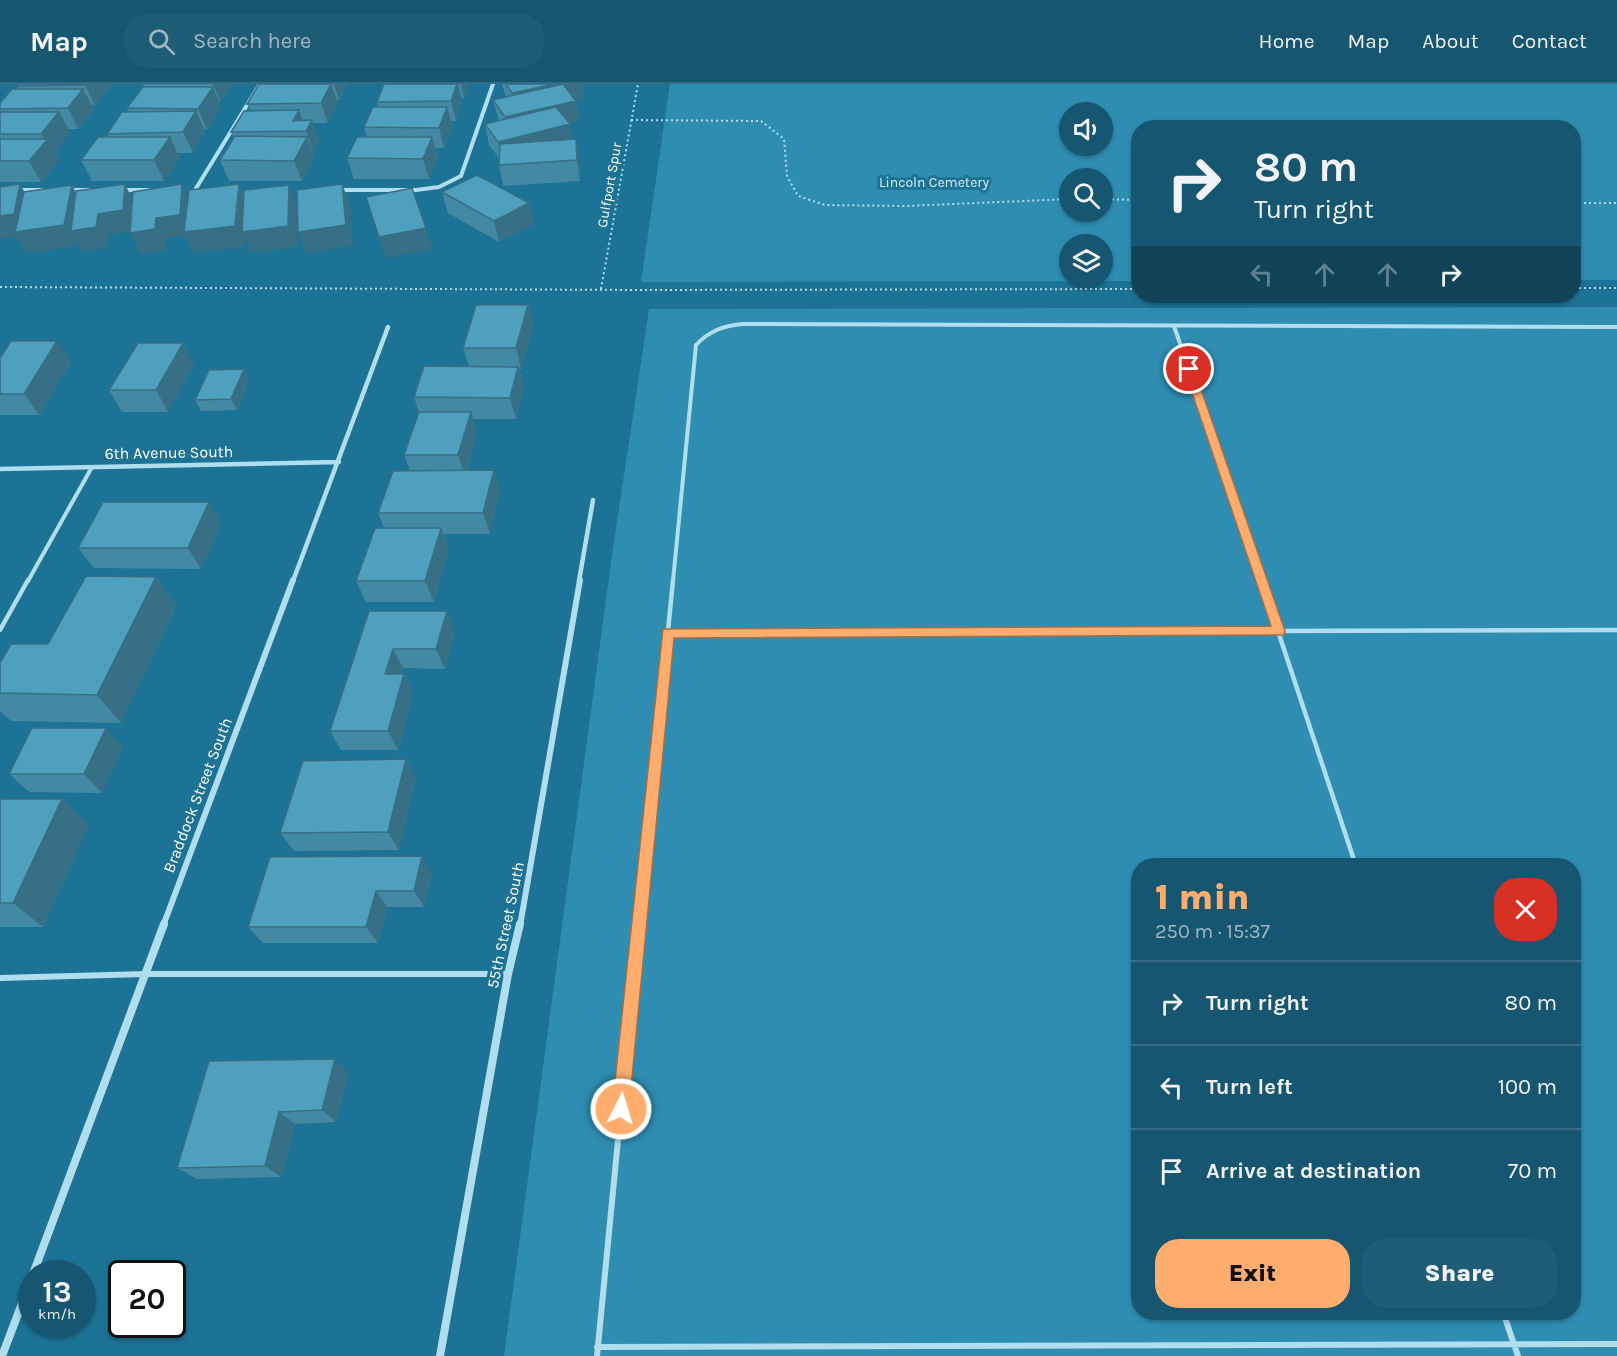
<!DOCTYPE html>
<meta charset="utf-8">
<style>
:root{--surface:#165670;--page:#1f5c75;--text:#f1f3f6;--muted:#9eb7c3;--line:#356c83;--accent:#fead6f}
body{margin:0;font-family:Karla,sans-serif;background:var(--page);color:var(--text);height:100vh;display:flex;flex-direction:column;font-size:22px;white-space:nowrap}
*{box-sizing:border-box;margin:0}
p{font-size:20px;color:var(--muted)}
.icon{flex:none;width:33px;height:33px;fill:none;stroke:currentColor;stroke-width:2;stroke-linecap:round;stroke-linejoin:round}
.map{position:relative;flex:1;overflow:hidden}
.side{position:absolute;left:1131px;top:774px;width:450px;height:462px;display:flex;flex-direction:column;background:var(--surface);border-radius:24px;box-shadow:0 2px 4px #0004}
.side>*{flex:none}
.banner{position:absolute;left:1131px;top:36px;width:450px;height:183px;border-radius:24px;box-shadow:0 2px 4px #0004;background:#165670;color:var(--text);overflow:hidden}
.buttons{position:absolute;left:1059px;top:18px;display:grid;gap:12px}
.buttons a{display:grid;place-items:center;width:54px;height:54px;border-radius:50%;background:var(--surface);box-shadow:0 2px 4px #0004;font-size:30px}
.speed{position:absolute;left:18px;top:1176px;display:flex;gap:12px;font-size:30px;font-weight:700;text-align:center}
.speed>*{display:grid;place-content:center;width:78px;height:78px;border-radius:50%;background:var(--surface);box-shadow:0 2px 4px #0004;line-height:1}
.speed small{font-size:15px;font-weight:400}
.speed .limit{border:3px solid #111;border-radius:9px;background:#fff;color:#111}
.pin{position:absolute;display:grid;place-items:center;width:51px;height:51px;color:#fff;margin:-26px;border:3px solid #fff;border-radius:50%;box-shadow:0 2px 6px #0007}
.me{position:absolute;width:66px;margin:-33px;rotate:5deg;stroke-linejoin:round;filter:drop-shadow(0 0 4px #0008)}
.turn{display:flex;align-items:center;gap:21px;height:126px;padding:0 24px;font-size:27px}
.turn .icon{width:78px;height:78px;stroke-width:2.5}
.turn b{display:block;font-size:42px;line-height:51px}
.lanes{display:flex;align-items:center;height:57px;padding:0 24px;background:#0003;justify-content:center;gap:30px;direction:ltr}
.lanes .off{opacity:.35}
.round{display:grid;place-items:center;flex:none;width:63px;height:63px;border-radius:24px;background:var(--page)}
.overview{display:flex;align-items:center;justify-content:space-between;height:102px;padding:0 24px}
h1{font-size:36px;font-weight:800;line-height:45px;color:var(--accent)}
.cta{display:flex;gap:12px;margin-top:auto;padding:12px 24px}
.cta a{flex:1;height:69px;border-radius:24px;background:var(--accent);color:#111;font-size:24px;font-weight:800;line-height:69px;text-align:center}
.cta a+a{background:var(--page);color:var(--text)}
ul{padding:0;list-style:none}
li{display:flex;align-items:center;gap:18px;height:84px;padding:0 24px;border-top:2px solid var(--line)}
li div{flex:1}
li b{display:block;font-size:22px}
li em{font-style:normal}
header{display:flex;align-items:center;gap:36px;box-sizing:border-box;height:84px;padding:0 30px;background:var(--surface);border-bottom:2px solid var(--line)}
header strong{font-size:28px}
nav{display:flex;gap:33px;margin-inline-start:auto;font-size:21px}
.search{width:420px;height:54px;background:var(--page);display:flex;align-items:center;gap:15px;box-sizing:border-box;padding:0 21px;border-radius:24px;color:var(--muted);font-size:22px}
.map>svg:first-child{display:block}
.green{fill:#2e8db1;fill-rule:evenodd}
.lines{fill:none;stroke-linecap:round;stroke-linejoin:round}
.path{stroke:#b0deef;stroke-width:2;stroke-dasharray:2 3;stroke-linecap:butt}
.service-far2{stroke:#b0deef;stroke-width:4}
.service-far1{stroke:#b0deef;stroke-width:4.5}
.service{stroke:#b0deef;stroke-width:6}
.minor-far3{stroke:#b0deef;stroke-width:4}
.minor-far2{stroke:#b0deef;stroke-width:4.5}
.minor-far1{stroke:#b0deef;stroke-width:6}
.minor{stroke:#b0deef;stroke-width:8}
.wall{fill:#4489a3}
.shaded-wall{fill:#376f85}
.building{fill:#4f9fbe;stroke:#376f85;stroke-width:1.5}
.route{fill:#fead6f;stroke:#a57048;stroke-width:1.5}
.labels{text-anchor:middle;stroke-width:6;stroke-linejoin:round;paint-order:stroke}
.far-park-label{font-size:14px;fill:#d7f1fa;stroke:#1d7395}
.far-street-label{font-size:14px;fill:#fff;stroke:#1d7395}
.street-label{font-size:16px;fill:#fff;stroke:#1d7395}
</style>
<header>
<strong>Map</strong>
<div class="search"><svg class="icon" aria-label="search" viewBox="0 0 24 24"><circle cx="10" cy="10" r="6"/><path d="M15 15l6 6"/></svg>Search here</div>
<nav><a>Home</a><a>Map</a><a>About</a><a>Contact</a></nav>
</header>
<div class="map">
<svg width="1617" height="1272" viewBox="0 0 1617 1272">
<rect width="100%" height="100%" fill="#1d7395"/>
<!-- green -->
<path class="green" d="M670,0h947v196h-43v-152h-436v153l-497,1zM1070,28h32v34h-32zM1070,94h32v34h-32zM1070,160h32v34h-32z
M1617,223v1049h-1113l109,-808 36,-239zM1138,782h436v446h-436z"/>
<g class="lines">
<!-- path -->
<path class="path" d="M631,36l130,1 23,18 3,37 11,20 27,9 81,1 164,-7
M1102,115l36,1
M1574,119h43
M0,203l642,3 496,-1
M1574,204h43
M601,205l37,-205"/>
<!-- service-far2 -->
<path class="service-far2" d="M1174,242l88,255
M28,497l64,-114
M673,497l23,-236c13,-14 27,-19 46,-21l875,3"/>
<!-- service-far1 -->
<path class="service-far1" d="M1261,496l95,286
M0,546l28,-50
M668,549l949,-3
M639,842l34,-346"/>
<!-- service -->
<path class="service" d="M0,894l146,-4h362
M1503,1228l15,44
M597,1263l1020,-3
M597,1272l42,-432"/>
<!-- minor-far3 -->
<path class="minor-far3" d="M0,106h41
M67,106h22
M121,106h28
M195,106l65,-106
M337,106h79l23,-3 22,-11 32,-92"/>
<!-- minor-far2 -->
<path class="minor-far2" d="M0,385l339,-7
M293,497l95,-254
M579,497l14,-81"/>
<!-- minor-far1 -->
<path class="minor-far1" d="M163,842l130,-346
M520,842l60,-346"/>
<!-- minor -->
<path class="minor" d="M33,1190l131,-350
M2,1272l30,-79
M440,1272l68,-382 12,-50"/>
</g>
<!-- wall -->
<path class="wall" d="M142,0h90l-12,18h-1l2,5 -14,22h-3l1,2 -12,22h-15l2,5 -16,23h-72l-11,-21 28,-23 -2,-3 21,-22 -1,-4 17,-21z
M259,0h89l-9,16h-2l1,3 -10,20h-15l6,18 -7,11 2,5 -12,24h-73l-9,-21 14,-22 -3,-6 19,-21 -3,-7z
M384,0h85l-5,14h-3l1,4 -6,19h-5l2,7 -9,20h-9l3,10 -9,21h-75l-7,-21 20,-21 -3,-10 14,-20 -1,-5z
M502,0h80l2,15 -8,1 3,21 -10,2 3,16h4l3,20 1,22 -77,5 -4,-21v-7l-10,-13 -4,-21 14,-3 -6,-21 13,-3z
M111,1l-16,20h-3l2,4 -16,20h-10l2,3 -15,20 4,8 -18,22h-41v-79l19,-14 -2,-3z
M442,108l87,11 5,21 -35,18 -51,-29z
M528,221l5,21 -12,43h-2l5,19 -8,31h-43l4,14 -10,37 33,21 -10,43h-46l5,14 -15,54h-68l-10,-21 28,-53 -6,-15 32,-42 -6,-16 15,-43 -5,-15 55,-31 -6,-18z
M0,274l71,4 -32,53h-39z
M194,280l-26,48h-46l-13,-22z
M244,285l5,11 -12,30 -36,1 -6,-11z
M209,418l12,21 -20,46 -107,-1 -16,-20z
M156,493l20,29 -55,117 -110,-2 -11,-10v-48l48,-19z
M369,527l86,20 -10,38 -42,-1 -2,6h3l9,19 -15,57h-57l-11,-19z
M123,663l-21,46 -73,-1 -20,-18z
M406,675l10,19 -17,72 -105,1 -14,-18z
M0,715h62l27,26 -46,102h-43z
M432,790l-8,33h-37l-9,36h-115l-15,-16z
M349,989l-13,49 -41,2 -14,53 -84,2 -20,-11z"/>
<!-- shaded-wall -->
<path class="shaded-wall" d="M86,0h24l1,1 -16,20 -10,-20z
M213,0h19l-12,18z
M331,0l7,19 -10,20 -7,-20z
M334,0h14l-9,16z
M457,0h1l4,18 -6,19 -5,-20z
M461,0h8l-5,14z
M555,0h27l2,15 -67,14 -5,-20z
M213,3l8,20 -14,22 -9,-20z
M83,5l11,20 -16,20 -10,-21z
M576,17l3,20 -69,16 -5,-20z
M447,23l6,21 -9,20 -5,-20z
M299,26l7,20 -13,-9z
M196,27l9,20 -12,22 -10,-21z
M59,28l11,20 -15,20 4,8 -18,22 -12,-21 17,-19 -5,-8z
M312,36l7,21 -6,11 -7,-21z
M570,40l3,21 -71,18 -4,-21z
M170,53l10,21 -16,23 -10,-21z
M307,53l7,20 -12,24 -8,-20z
M432,53l6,21 -9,21 -6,-20z
M576,55l3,20 1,22 -3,-21z
M20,100l12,21 40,-20 11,21 15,8 27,-30 10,21 -1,26 -25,4 -1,13 -25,4 -6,-10 -1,4 -48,7 -11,-16 -16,2 -1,5v-28z
M182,100l9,21 48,-21 8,21 42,-20 8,20v42l-46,6 -6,-14 -1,8 -50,6 -9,-17 -19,3v11l-25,4 -11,-21 26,-15z
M342,100l8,20 3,42 -46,7 -9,-21z
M529,119l5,21 -35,18 -5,-21z
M426,144l6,21 -46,9 -7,-21z
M528,221l5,21 -12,43 -5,-21z
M57,257l14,21 -32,53 -15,-21z
M183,259l11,21 -26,48 -12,-22z
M518,283l6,21 -8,31 -6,-21z
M244,285l5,11 -12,30 -6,-11z
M471,328l6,21 -12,43 -7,-21z
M494,386l6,21 -10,43 -7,-21z
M209,418l12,21 -20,46 -13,-21z
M441,444l8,20 -15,54 -9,-21z
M156,493l20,29 -55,117 -24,-28z
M447,527l8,20 -10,38 -9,-20z
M393,565l10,19 -8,25 -10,-19z
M404,590l9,19 -15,57 -10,-19z
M106,644l17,19 -21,46 -18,-19z
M406,675l10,19 -17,72 -11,-18z
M62,715l27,26 -46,102 -30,-24z
M422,772l10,18 -8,33 -10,-16z
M376,807l11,16 -9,36 -12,-16z
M335,975l14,14 -13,49 -14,-12z
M279,1028l16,12 -14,53 -16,-11z"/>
<!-- building -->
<path class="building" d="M18,0h68l-1,1 -68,1z
M259,0h72l-10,19 -74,1z
M384,0h73l-6,17 -74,1z
M506,0h49l-43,9z
M563,0l13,17 -71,16 -12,-17z
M143,3h70l-15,22 -71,-1z
M12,5h71l-15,19 -68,1v-6z
M373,23h74l-8,21 -75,-1z
M556,23l14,17 -72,18 -13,-18z
M299,26l-6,11 19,-1 -6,11 -75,1 13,-21z
M196,27l-13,21 -76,2 15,-22z
M0,28h59l-18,22h-41z
M235,52l72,1 -13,24 -74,-1z
M98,53h72l-16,23h-73z
M357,53h75l-9,22 -76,-1z
M0,55h48l-19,22h-29z
M576,55l1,21 -78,5 1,-21z
M477,91l52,28 -35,18 -52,-29z
M20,100l-6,30 -14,2v-29z
M125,100l-2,26 -25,4 -2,13 -25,4 5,-40z
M182,100l-2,31 -24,3 -1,11 -25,4 3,-41z
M239,100l-4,42 -51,6 5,-42z
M342,100l4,41 -48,7 -1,-42z
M72,101l-8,40 -49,7 9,-40z
M289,101l-1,41 -46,6 2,-42z
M412,104l14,40 -47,9 -13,-40z
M476,221h52l-12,43h-53z
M11,257h46l-33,53h-24v-36z
M138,259h45l-27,47h-47z
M424,282l94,1 -8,31 -96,-1z
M244,285l-13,30 -36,1 14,-30z
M419,328h52l-13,43h-54z
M494,386l-11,43h-105l15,-42z
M103,418h106l-21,46h-110z
M375,444h66l-16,53h-69z
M86,492l70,1 -59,118 -97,-2v-30l11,-19h37z
M369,527h78l-11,38h-43l-8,25h19l-16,57h-58z
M32,644h74l-22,46h-75z
M406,675l-18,73 -108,1 23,-72z
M0,715h62l-49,104h-13z
M422,772l-8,35h-38l-10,36h-118l22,-70z
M335,975l-13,51 -43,2 -14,54 -88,2 32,-107z"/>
<!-- route -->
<path class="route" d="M1189,282l5,3 91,262 -1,4 -610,3 -45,471 -2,6 -6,3 -6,-3 -3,-6 51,-480 608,-3 -87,-257z"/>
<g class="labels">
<!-- far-park labels -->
<g class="far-park-label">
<text x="934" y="103">Lincoln Cemetery</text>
</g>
<!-- far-street labels -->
<g class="far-street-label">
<text transform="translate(609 101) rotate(-80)" y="5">Gulfport Spur</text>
</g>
<!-- street labels -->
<g class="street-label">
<text transform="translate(169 368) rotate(-1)" y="6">6th Avenue South</text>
<text transform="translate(197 711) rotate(-69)" y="6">Braddock Street South</text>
<text transform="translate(505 841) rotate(-78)" y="6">55th Street South</text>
</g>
</g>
</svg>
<div class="buttons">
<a><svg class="icon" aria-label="sound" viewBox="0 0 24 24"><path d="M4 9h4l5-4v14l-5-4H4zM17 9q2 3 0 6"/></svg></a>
<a><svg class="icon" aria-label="search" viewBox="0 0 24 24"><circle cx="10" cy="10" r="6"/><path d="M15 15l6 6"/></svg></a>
<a><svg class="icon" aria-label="layers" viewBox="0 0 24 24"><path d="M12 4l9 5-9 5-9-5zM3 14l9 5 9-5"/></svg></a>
</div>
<div class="speed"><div>13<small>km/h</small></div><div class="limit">20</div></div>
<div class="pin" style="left:1189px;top:285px;background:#d93025"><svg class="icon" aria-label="arrive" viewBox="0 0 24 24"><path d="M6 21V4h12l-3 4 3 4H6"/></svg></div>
<svg class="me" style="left:621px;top:1025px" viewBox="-20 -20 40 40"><circle r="17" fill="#fead6f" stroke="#fff" stroke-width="3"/><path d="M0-11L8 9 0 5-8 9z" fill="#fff"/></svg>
<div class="banner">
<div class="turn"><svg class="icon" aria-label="right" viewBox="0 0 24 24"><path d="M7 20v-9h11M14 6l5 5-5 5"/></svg><div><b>80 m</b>Turn right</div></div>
<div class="lanes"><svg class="icon off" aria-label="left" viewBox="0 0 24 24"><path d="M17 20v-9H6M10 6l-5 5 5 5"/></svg><svg class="icon off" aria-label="ahead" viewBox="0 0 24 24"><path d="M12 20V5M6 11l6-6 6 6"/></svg><svg class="icon off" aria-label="ahead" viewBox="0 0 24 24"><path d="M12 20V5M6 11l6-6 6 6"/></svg><svg class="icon" aria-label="right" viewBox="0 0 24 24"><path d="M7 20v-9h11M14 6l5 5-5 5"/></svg></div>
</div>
<section class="side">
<div class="overview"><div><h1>1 min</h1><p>250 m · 15:37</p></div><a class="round" style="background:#d93025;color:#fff"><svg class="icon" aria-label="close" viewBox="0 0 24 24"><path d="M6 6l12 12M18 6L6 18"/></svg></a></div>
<ul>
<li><svg class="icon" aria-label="right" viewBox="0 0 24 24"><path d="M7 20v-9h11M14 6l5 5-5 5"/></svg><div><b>Turn right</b></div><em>80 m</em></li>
<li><svg class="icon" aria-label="left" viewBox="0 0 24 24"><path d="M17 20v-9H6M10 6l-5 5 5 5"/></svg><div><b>Turn left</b></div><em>100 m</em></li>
<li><svg class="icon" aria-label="arrive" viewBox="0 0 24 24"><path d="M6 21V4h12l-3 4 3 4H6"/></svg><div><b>Arrive at destination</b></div><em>70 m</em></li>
</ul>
<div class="cta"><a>Exit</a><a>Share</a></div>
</section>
</div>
